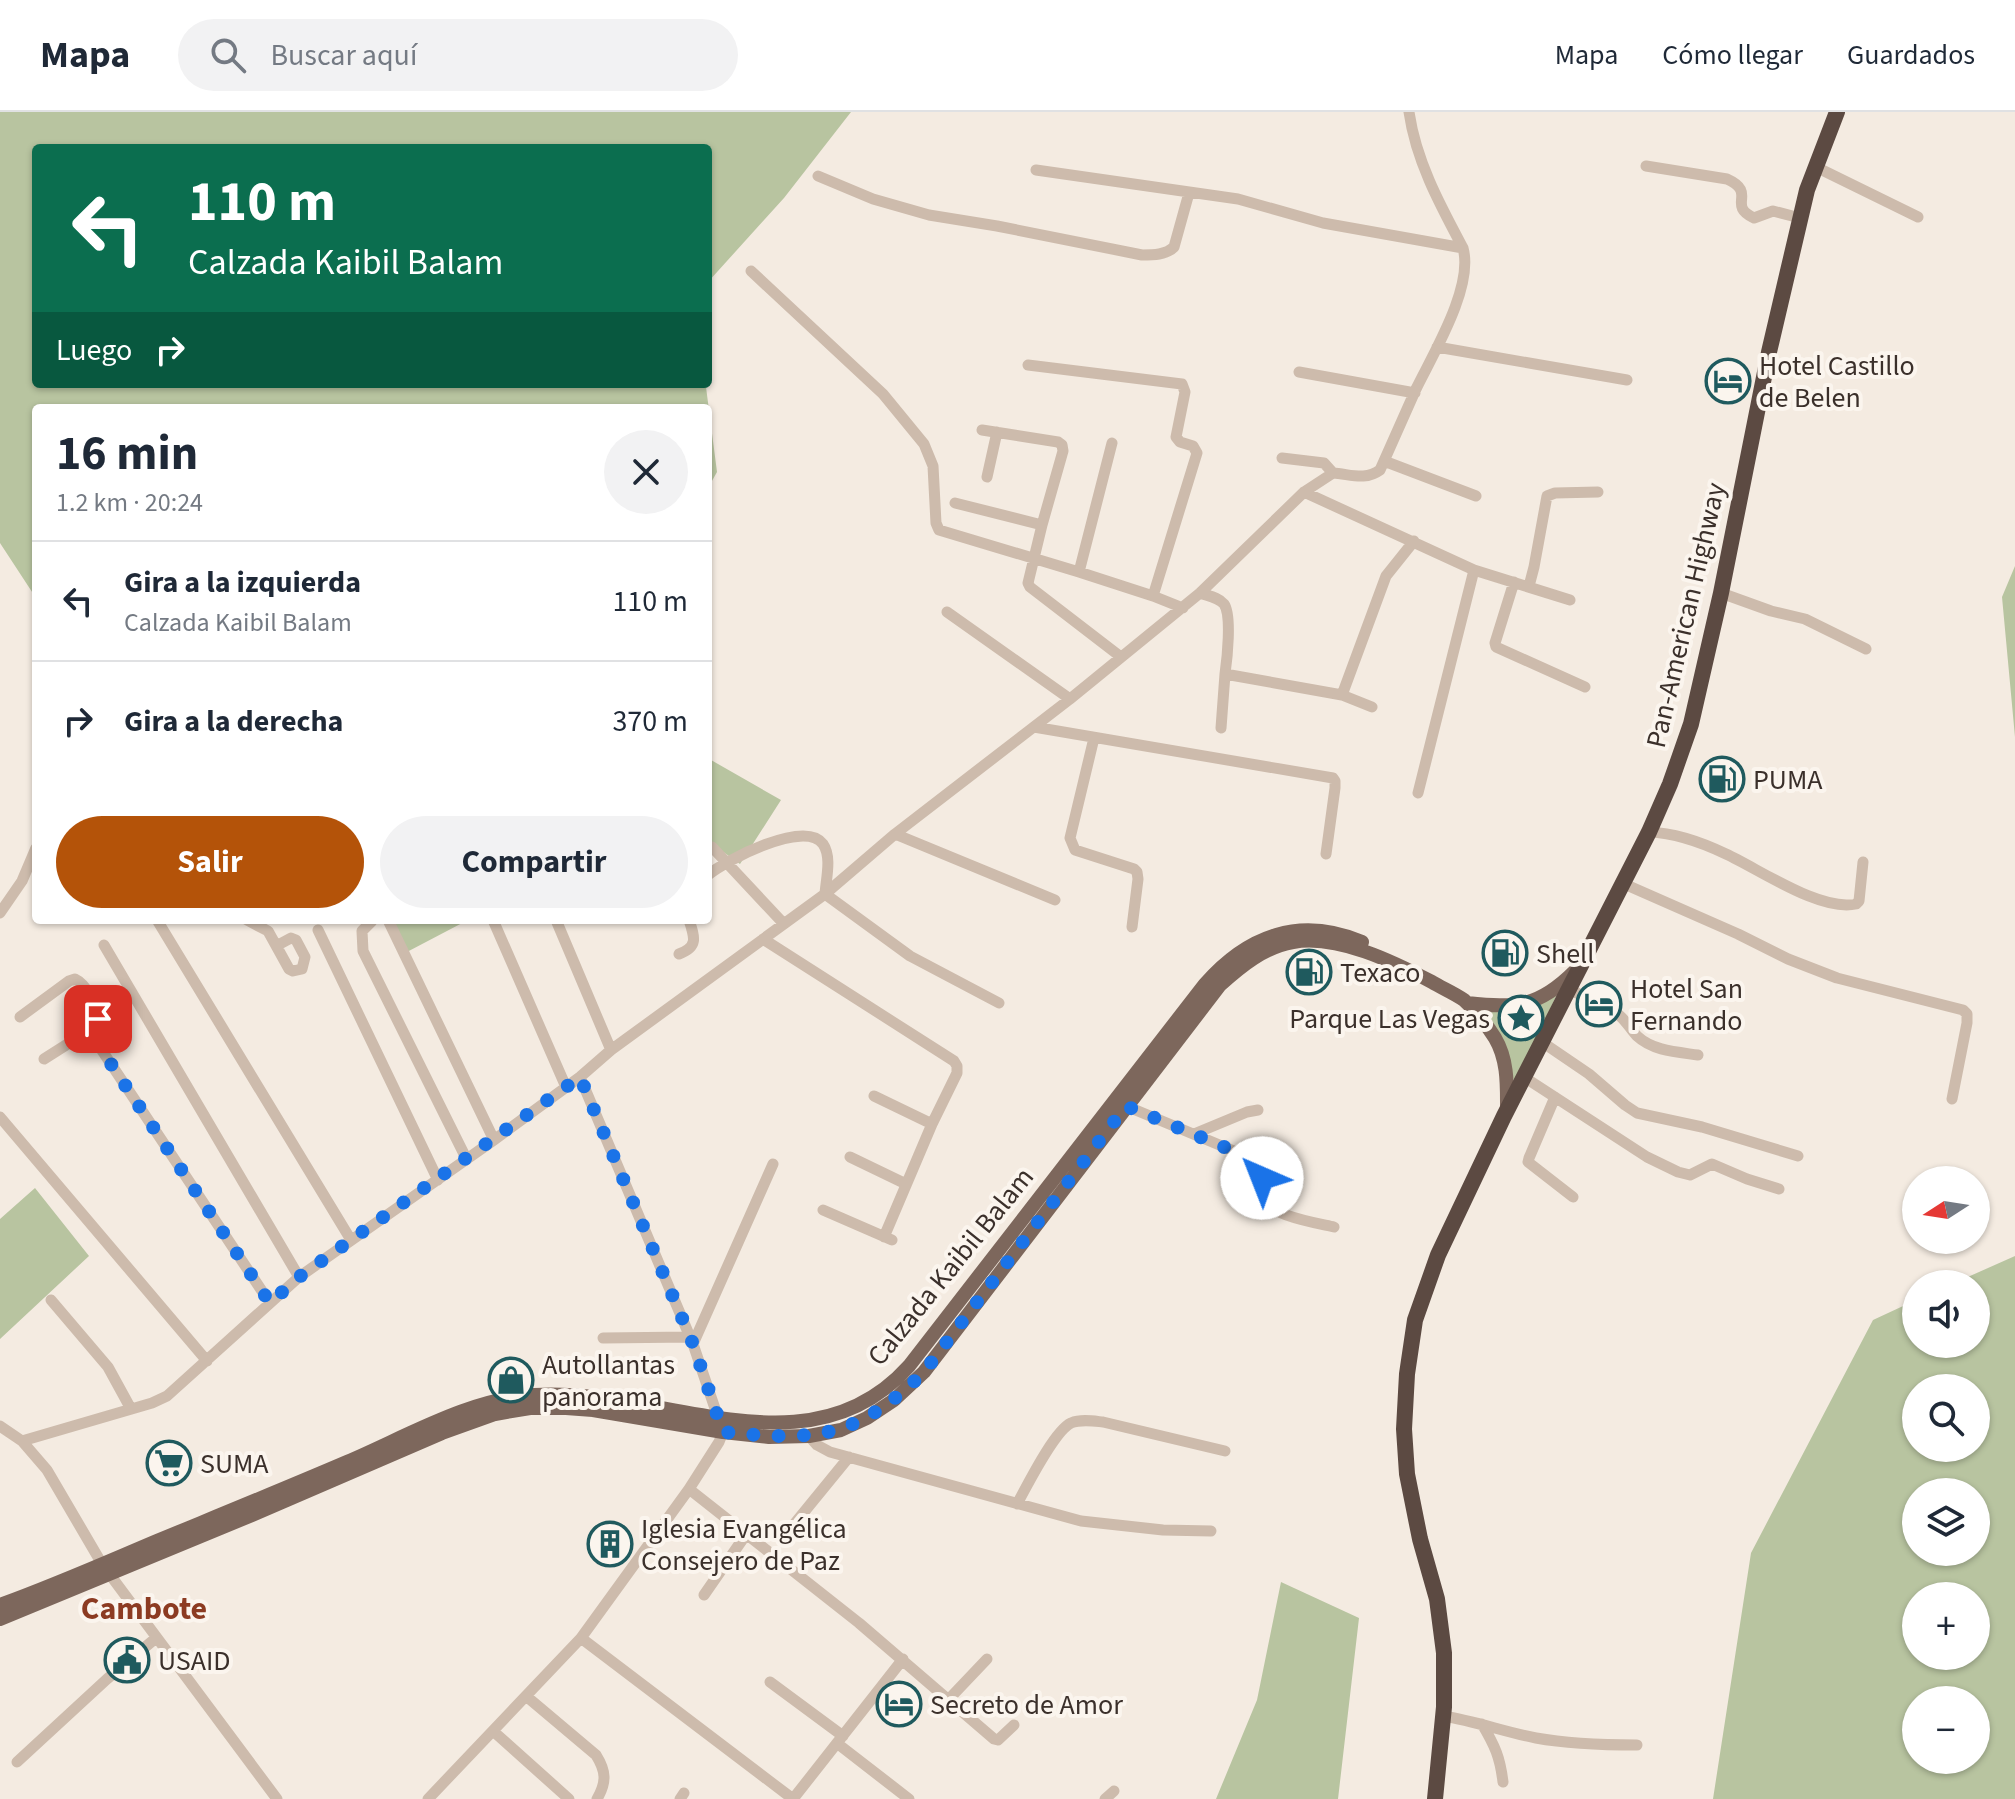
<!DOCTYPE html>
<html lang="es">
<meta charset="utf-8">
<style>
:root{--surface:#fff;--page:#f2f2f3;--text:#1f2937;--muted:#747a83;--line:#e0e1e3;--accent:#b45309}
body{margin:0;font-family:"Source Sans 3",sans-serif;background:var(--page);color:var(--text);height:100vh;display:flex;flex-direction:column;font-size:30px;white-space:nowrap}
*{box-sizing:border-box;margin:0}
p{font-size:26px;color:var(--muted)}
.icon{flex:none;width:44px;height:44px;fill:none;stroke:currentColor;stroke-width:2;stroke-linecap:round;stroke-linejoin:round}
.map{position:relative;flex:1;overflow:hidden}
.details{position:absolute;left:32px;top:292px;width:680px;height:520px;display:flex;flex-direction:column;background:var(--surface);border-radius:8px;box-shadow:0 2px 6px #0004}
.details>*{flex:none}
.hud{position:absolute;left:32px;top:32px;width:680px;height:244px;border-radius:8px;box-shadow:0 2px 6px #0004;background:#0b6e4f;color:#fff;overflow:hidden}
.needle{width:52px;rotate:258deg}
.fabs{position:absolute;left:1902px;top:1054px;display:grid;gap:16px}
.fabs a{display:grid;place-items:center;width:88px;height:88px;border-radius:50%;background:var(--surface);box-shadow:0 2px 6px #0004;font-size:40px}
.pin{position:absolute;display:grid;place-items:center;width:68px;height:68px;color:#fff;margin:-34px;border-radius:16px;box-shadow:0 4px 12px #0006}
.me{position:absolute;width:88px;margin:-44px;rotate:316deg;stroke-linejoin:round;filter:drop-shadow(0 0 6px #0008)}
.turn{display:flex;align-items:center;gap:28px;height:168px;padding:0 24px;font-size:36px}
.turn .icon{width:104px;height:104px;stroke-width:2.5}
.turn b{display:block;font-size:56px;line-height:68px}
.then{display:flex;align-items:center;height:76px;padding:0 24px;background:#0003;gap:16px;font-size:30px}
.round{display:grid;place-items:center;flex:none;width:84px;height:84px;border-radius:42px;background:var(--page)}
.headline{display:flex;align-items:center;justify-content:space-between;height:136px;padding:0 24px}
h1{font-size:48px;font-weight:700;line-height:60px}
.action{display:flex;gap:16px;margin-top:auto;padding:16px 24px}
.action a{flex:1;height:92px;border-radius:48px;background:var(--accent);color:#fff;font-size:32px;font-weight:700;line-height:92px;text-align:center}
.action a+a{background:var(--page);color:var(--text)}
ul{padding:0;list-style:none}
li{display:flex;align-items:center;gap:24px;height:120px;padding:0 24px;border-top:2px solid var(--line)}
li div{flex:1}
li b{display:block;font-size:30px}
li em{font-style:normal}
header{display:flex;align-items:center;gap:48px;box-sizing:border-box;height:112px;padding:0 40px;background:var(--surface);border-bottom:2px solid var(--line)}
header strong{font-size:38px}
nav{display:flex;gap:44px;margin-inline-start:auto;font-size:28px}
.search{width:560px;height:72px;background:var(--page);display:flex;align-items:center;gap:20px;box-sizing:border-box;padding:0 28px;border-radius:44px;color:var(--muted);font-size:30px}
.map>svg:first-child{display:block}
.green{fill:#b8c4a0;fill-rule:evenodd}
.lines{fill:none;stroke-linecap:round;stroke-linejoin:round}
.minor{stroke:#cdbbac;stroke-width:11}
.major{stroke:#7d675c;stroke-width:14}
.highway{stroke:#5c4a42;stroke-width:16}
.route{stroke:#1a73e8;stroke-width:14;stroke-dasharray:0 25.2}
.labels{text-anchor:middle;stroke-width:8;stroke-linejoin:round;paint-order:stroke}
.poi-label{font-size:28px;fill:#3b302b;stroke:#fbf5ee;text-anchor:start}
.street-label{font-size:28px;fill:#3b302b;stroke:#fbf5ee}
.quarter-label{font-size:32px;font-weight:bold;fill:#8c3b22;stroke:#fbf5ee}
</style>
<header>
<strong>Mapa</strong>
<div class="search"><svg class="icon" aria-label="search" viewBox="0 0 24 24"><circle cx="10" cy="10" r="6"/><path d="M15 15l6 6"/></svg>Buscar aquí</div>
<nav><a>Mapa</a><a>Cómo llegar</a><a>Guardados</a></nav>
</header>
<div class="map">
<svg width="2015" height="1687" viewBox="0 0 2015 1687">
<rect width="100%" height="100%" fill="#f4ebe1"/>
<!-- green -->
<path class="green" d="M0,0h851l-67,86 -76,84v-134h-672v236h668l2,3 11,85 -9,16v-80h-672v190l-36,-55z
M2015,454v171l-13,-140z
M711,648l70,40 -41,64 -32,-23v-75z
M389,808h76l1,1 -61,32z
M1560,876l-45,96 -14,-40 -31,-39 35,4z
M35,1076l54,68 -89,83v-120z
M2015,1144v543h-302l38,-246 122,-233 43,-20v44h60v-60h-24zM1976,1276v60h-60v-60zM1976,1380v60h-60v-60zM1916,1484h60v60h-60zM1916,1588h60v60h-60z
M1281,1470l78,36 -21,181h-122l41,-99z"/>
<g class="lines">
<!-- minor -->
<path class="minor" d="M1646,54l81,13c31,14 -1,26 27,39l19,-7 27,7
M1816,55l102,50
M1036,58l202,29 85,24 140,25
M818,64l55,23 56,16 68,11 145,29c11,0 24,0 32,-8l15,-54
M751,159l132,123 41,50 9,22 3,57 3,7 140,42 74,24 30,12
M1437,235l190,33
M1028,253l154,19 3,8 -9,45 4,5 13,4 4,7 -44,143
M1299,260l116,21
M982,318l76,12 4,3 1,6 -21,74 -14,58 2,4 91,70
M1282,346l42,5 9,10
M1384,349l92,35
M987,365l10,-45
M1304,380l170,78 96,30
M955,391l87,22
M1079,460l33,-129
M1514,470l-19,61 1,4 89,40
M1529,474l5,-19 13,-71 8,-3 43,-1
M1200,481c8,3 18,4 24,11 8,11 3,56 1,70l117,21 30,12
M1721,481l50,18 34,8 61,30
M947,500l123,87
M1342,583l44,-119 28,-35
M1034,615l299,51 2,3v7l-9,66
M1221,616l4,-54
M1094,626l-24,100 5,12 59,19 3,3 1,7 -6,48
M1418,681l56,-223
M1649,720c27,1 52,10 77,22 33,15 94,58 130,50l3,-3 4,-39
M895,722l160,66
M712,735l72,77
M708,763c18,-15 97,-56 115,-31 9,13 3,35 2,50l85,62 89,47
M1622,771l116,51 50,25 49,19 126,32 4,4v9l-15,76
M0,801l22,-32 14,-33
M157,808l194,320
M247,808l21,11 21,38 4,2 9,-2 3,-12 -9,-17 -5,-2 -13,7
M388,808l106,220
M493,808l73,167
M556,808l55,130
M372,809l-10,10 1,20 103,207
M318,818l120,250
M763,827l191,122 3,5v7l-25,51 -48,113
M104,833l195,332
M679,842c19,-7 16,-16 10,-34
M1568,877c17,8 38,15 52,27 7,6 11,14 17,20 16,15 40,16 61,19
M20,905l49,-36 6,-2c11,5 23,27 23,40 -1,10 -3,16 1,27l171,257
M1542,930l47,32 36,31 12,8 65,14 96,29
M44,947l52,-33
M1524,965l123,80 31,15 12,3 22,-11 35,15 32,10
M874,984l58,28
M1555,985l-26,61 -1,4 45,35
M1126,994l127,53c12,15 5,20 8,36 3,20 56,28 73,32
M0,1005l207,244
M1194,1022l53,-22 11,-2
M850,1045l56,27
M823,1098l69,30
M51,1188l57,67 23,42
M603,1226l87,-1
M693,1232l80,-180
M0,1314l22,15 25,29 55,94 175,235
M809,1324l8,9 13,7 251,69 82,9 48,1
M22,1329l130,-38 15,-7 132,-119 195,-137 86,-63 31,-27 214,-156 70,-60 175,-135 130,-106 104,-101 29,-19c17,1 32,8 47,-3 12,-27 24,-54 36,-81 17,-35 58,-102 47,-141 -23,-43 -47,-87 -54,-136
M689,1377l170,134 135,116 4,1 16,-15
M1017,1392c10,-18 37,-73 54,-81 10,-4 22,-2 32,-1l122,29
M791,1416l58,-71
M704,1483l43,-62
M581,1526l212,161
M770,1570l73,54
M526,1584l70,59c10,16 11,27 1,44
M949,1587l38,-40
M1443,1604c32,5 62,16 93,22 33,6 67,7 101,7
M1482,1612c13,22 18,33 21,58
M493,1619l76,68
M838,1632l71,55
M17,1650l90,-83 49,-41
M428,1687l153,-161 108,-149 30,-47 4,-10 -30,-88 -113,-267
M680,1687l4,-6
M793,1687l110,-140
M1105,1687l9,-8"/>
<!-- major -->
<path class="major" d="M1467,891c49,5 71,5 108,-32
M0,1493c53,-19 105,-42 157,-64 63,-26 127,-52 190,-79 59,-25 122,-63 187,-67 125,-9 274,84 375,-29l296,-382c43,-49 95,-68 157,-42
M0,1507l252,-104 190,-82 53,-19 35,-6h36l27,2 130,22 46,5 40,-1 32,-6 26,-12 27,-18 30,-28 296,-387c21,-19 44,-38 73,-43 44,-8 101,20 139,40 10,6 22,11 32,18 11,10 23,25 31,38 13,22 12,47 12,71"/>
<!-- highway -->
<path class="highway" d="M1435,1687l9,-92v-54l-7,-54 -17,-60 -13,-65 -3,-45 3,-55 8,-54 23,-65 66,-139 145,-284 21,-48 21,-60 30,-131 48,-241 38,-162 30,-78"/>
</g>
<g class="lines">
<!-- route -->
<path class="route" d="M98,907l-3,18 4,9 171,257 29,-26 281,-200 113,267 30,88c92,9 132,8 201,-60l202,-266 127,53 6,8 3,11"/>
</g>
<!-- icons -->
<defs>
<g id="hotel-ring" transform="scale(2.3)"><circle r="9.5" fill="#fbf5ee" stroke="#1f5a5e" stroke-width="1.5"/><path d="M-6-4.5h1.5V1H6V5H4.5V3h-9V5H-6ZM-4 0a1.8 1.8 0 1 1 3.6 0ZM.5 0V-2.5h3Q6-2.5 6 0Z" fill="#1f5a5e"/></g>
<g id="fuel-ring" transform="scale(2.3)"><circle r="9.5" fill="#fbf5ee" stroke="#1f5a5e" stroke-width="1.5"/><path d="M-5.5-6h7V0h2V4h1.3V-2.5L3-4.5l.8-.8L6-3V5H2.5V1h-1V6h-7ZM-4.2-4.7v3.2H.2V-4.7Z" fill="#1f5a5e"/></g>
<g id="sight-ring" transform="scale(2.3)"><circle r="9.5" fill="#fbf5ee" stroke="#1f5a5e" stroke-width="1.5"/><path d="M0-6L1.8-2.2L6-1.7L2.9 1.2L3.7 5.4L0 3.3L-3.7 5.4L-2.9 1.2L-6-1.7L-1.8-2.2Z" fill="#1f5a5e"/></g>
<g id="shop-ring" transform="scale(2.3)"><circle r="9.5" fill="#fbf5ee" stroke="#1f5a5e" stroke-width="1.5"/><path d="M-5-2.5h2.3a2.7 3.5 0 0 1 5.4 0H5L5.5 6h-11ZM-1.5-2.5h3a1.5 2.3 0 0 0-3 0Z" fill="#1f5a5e"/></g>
<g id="supermarket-ring" transform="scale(2.3)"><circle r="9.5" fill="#fbf5ee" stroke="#1f5a5e" stroke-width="1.5"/><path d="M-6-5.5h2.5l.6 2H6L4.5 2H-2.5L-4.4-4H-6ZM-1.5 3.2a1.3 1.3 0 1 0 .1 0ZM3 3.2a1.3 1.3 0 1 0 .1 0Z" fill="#1f5a5e"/></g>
<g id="building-ring" transform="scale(2.3)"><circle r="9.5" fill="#fbf5ee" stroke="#1f5a5e" stroke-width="1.5"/><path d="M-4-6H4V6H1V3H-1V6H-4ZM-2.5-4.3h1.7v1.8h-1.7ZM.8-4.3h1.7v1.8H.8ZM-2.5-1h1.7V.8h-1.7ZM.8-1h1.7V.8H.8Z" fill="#1f5a5e"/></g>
<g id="civic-ring" transform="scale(2.3)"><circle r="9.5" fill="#fbf5ee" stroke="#1f5a5e" stroke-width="1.5"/><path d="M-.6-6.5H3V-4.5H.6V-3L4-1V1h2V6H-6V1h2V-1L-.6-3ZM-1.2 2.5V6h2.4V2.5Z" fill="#1f5a5e"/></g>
</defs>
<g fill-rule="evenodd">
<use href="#hotel-ring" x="1728" y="269"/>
<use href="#fuel-ring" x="1722" y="667"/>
<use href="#fuel-ring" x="1505" y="841"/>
<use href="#fuel-ring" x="1309" y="860"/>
<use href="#hotel-ring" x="1599" y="892"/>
<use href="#sight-ring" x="1521" y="906"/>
<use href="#shop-ring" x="511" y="1268"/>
<use href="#supermarket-ring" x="169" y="1351"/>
<use href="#building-ring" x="610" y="1432"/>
<use href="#civic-ring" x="127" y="1548"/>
<use href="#hotel-ring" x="899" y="1592"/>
</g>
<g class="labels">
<!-- poi labels -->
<g class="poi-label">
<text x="1759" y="263">Hotel Castillo<tspan x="1759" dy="32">de Belen</tspan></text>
<text x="1753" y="677">PUMA</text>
<text x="1536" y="851">Shell</text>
<text x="1340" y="870">Texaco</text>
<text x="1630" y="886">Hotel San<tspan x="1630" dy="32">Fernando</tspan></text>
<text x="1490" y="916" text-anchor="end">Parque Las Vegas</text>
<text x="542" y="1262">Autollantas<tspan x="542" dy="32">panorama</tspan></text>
<text x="200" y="1361">SUMA</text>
<text x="641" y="1426">Iglesia Evangélica<tspan x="641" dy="32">Consejero de Paz</tspan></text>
<text x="158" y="1558">USAID</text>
<text x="930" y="1602">Secreto de Amor</text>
</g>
<!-- street labels -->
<g class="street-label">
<text transform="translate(1685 503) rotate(-77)" y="10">Pan-American Highway</text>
<text transform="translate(950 1154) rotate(-51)" y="10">Calzada Kaibil Balam</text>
</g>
<!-- quarter labels -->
<g class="quarter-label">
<text x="144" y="1507">Cambote</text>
</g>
</g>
</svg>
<div class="fabs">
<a><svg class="needle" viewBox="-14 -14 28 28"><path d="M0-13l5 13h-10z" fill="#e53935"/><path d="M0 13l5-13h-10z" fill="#747a83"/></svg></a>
<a><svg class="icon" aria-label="sound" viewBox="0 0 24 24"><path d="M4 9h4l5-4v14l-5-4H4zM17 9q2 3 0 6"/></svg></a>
<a><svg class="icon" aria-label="search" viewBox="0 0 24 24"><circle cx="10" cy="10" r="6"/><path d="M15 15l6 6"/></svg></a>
<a><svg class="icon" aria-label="layers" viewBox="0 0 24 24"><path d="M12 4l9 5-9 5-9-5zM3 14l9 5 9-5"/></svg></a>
<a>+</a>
<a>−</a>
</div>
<div class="pin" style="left:98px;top:907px;background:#d93025"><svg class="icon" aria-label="arrive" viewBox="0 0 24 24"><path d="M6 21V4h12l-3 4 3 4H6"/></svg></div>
<svg class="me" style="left:1262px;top:1066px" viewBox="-20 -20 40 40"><circle r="19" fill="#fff"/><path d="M0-13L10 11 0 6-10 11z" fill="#1a73e8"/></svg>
<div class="hud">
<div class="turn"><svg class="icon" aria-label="left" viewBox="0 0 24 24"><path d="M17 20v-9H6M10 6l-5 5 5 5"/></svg><div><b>110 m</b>Calzada Kaibil Balam</div></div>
<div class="then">Luego<svg class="icon" aria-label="right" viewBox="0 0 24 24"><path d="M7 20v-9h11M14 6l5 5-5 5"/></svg></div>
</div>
<section class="details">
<div class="headline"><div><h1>16 min</h1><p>1.2 km · 20:24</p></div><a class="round"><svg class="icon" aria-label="close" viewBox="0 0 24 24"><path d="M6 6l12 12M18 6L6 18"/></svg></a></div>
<ul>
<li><svg class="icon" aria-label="left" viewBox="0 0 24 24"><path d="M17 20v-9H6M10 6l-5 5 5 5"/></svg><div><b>Gira a la izquierda</b><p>Calzada Kaibil Balam</p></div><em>110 m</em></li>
<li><svg class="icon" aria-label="right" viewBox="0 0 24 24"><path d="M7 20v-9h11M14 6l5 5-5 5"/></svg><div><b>Gira a la derecha</b></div><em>370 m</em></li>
</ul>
<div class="action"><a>Salir</a><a>Compartir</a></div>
</section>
</div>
